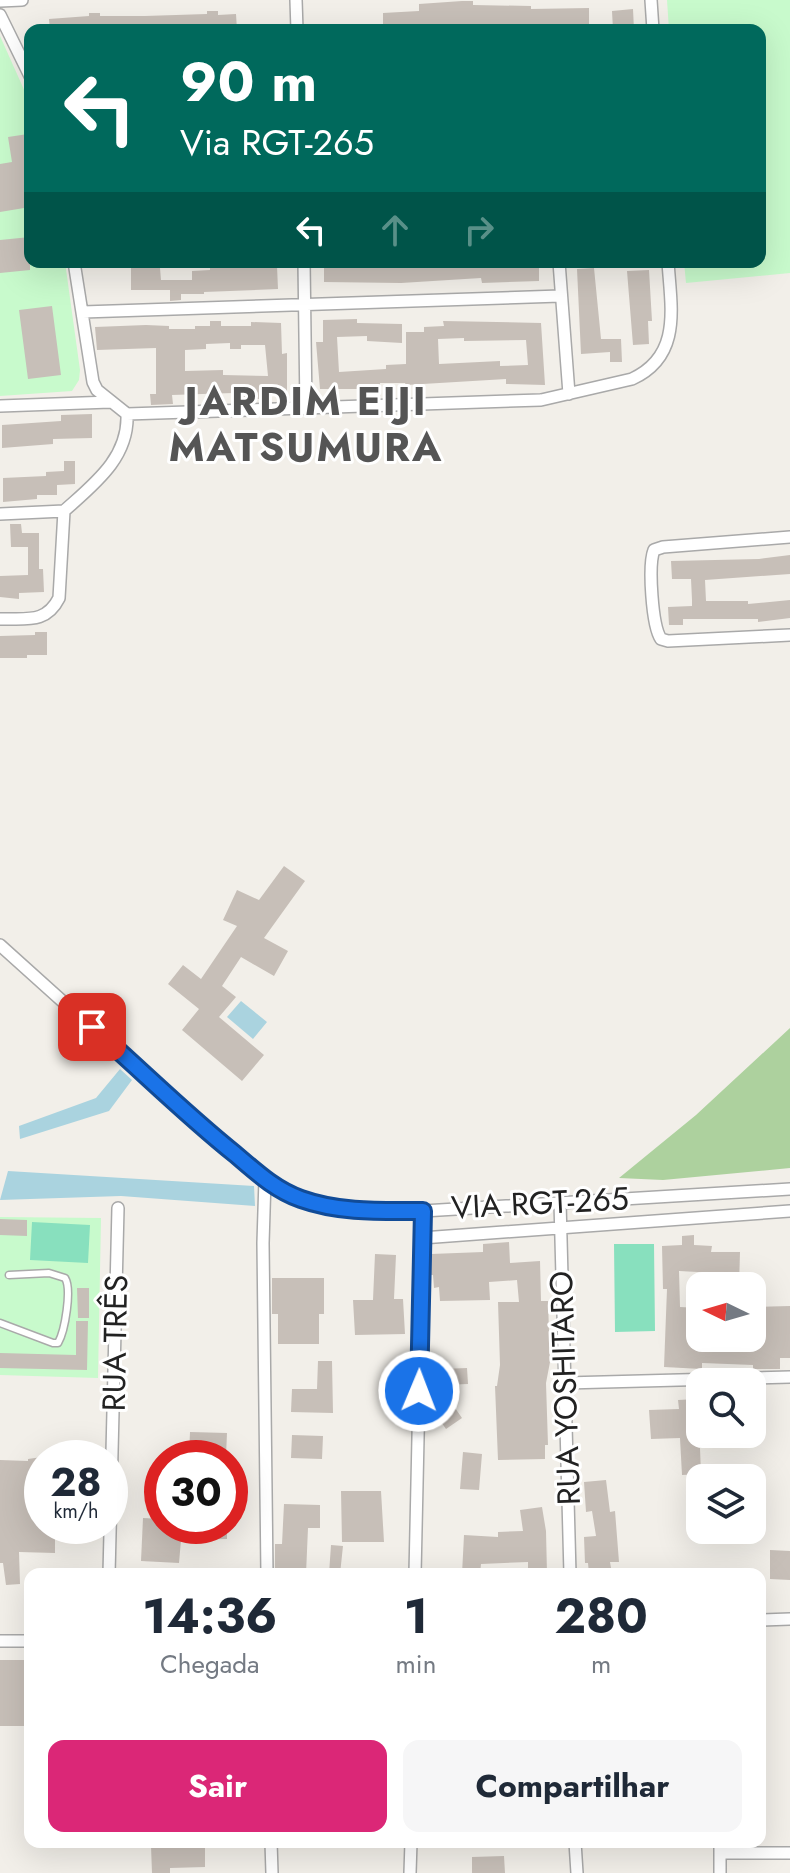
<!DOCTYPE html>
<html lang="pt">
<meta charset="utf-8">
<style>
:root{--surface:#fff;--page:#f6f6f7;--text:#1f2937;--muted:#747a83;--accent:#db2777}
body{margin:0;font-family:Jost,sans-serif;background:var(--page);color:var(--text);height:100vh;display:flex;flex-direction:column;font-size:30px;white-space:nowrap}
*{box-sizing:border-box;margin:0}
p{font-size:26px;color:var(--muted)}
.icon{flex:none;width:44px;height:44px;fill:none;stroke:currentColor;stroke-width:2;stroke-linecap:round;stroke-linejoin:round}
.map{position:relative;flex:1;overflow:hidden}
.sheet{position:absolute;left:24px;top:1568px;width:742px;height:280px;display:flex;flex-direction:column;background:var(--surface);border-radius:16px;box-shadow:0 8px 32px #0002}
.sheet>*{flex:none}
.guide{position:absolute;left:24px;top:24px;width:742px;height:244px;border-radius:16px;box-shadow:0 8px 32px #0002;background:#00695c;color:#fff;overflow:hidden}
.needle{width:52px;rotate:275deg}
.fabs{position:absolute;left:686px;top:1272px;display:grid;gap:16px}
.fabs a{display:grid;place-items:center;width:80px;height:80px;border-radius:16px;background:var(--surface);box-shadow:0 8px 32px #0002;font-size:40px}
.speed{position:absolute;left:24px;top:1440px;display:flex;gap:16px;font-size:40px;font-weight:700;text-align:center}
.speed>*{display:grid;place-content:center;width:104px;height:104px;border-radius:50%;background:var(--surface);box-shadow:0 8px 32px #0002;line-height:1}
.speed small{font-size:20px;font-weight:400}
.speed .limit{border:12px solid #d22;background:#fff;color:#111}
.pin{position:absolute;display:grid;place-items:center;width:68px;height:68px;color:#fff;margin:-34px;border-radius:16px;box-shadow:0 4px 12px #0006}
.me{position:absolute;width:88px;margin:-44px;rotate:1deg;stroke-linejoin:round;filter:drop-shadow(0 0 6px #0008)}
.turn{display:flex;align-items:center;gap:28px;height:168px;padding:0 24px;font-size:36px}
.turn .icon{width:104px;height:104px;stroke-width:2.5}
.turn b{display:block;font-size:56px;line-height:68px}
.lanes{display:flex;align-items:center;height:76px;padding:0 24px;background:#0003;justify-content:center;gap:40px;direction:ltr}
.lanes .off{opacity:.35}
.eta{display:flex;justify-content:space-evenly;align-items:center;height:136px;text-align:center}
.eta b{font-size:48px;font-weight:700;line-height:56px}
.action{display:flex;gap:16px;margin-top:auto;padding:16px 24px}
.action a{flex:1;height:92px;border-radius:16px;background:var(--accent);color:#fff;font-size:32px;font-weight:700;line-height:92px;text-align:center}
.action a+a{background:var(--page);color:var(--text)}
.map>svg:first-child{display:block}
.forest{fill:#add19e}
.park{fill:#c8facc}
.pitch{fill:#88e0be}
.water{fill:#aad3df}
.building{fill:#c7bfb8;fill-rule:evenodd}
.lines{fill:none;stroke-linecap:round;stroke-linejoin:round}
.lane-casing{stroke:#a9a9a9;stroke-width:9}
.street-casing{stroke:#a9a9a9;stroke-width:14}
.lane{stroke:#fff;stroke-width:6}
.street{stroke:#fff;stroke-width:11}
.route-casing{stroke:#114b97;stroke-width:20}
.route{stroke:#1a73e8;stroke-width:14}
.labels{text-anchor:middle;stroke-width:6;stroke-linejoin:round;paint-order:stroke}
.street-label{font-size:32px;fill:#222;stroke:#fff}
.district-label{font-size:40px;font-weight:bold;letter-spacing:2px;fill:#555;stroke:#fff}
</style>
<div class="map">
<svg width="790" height="1873" viewBox="0 0 790 1873">
<rect width="100%" height="100%" fill="#f2efe9"/>
<!-- forest -->
<path class="forest" d="M790,1028v140l-127,12 -44,-2 77,-63z"/>
<!-- park -->
<path class="park" d="M667,0h123v273l-104,10 -2,-21h76v-232h-91z
M0,36l30,67v159h35l15,108 -1,10 -7,11 -72,5z
M0,1217l101,1 -3,160 -98,-3z"/>
<!-- pitch -->
<path class="pitch" d="M32,1222l58,3 -2,38 -58,-3z
M614,1244h40l1,87 -40,1z"/>
<!-- water -->
<path class="water" d="M241,1001l26,21 -14,17 -26,-22z
M120,1069l12,11 -23,31 -89,28 -1,-13 77,-28z
M8,1171l246,15 1,20 -134,-10 -121,4z"/>
<!-- building -->
<path class="building" d="M462,1h11v4l58,1v3l58,-1v22h-88l-19,-1v-5l-99,6v-17l36,-2v-7z
M633,9l1,21h-21l-1,-19z
M207,11h11v4l18,-1 1,16h-187l-1,-11 40,-3v-3h11v3h45l62,-2z
M28,134l2,73 -30,5v-48l12,-2 -4,-25z
M30,237v33l-30,3v-33z
M478,262v4l61,-4v19l-57,2 -1,-5 -80,5 -77,-1v-18z
M277,266l1,23 -74,3v2h-23v6l-11,1v-11h-39v-23l29,1 1,12h31v-9l18,-1v-2z
M594,268l7,71h20l1,23h-12v-10l-29,2 -4,-85z
M649,270l3,51h-4l1,23 -16,1 -6,-74z
M52,306l9,69 -33,4 -9,-69z
M357,319v4l45,1v19l-35,-2v-5l-30,1 2,35 47,-3v-4l20,-1v-32h18v-5l20,-1 -1,-5 98,2 4,62 -39,-1v-5l-100,6 -1,-2h-25v5l-24,1h-36l-4,-47h7v-22zM464,338v3l62,-1 2,25 -28,1v-5l-61,3 -1,-25z
M210,321h11v5h30v-4l30,1 1,31 5,-1v42h-25v4h-11v-2h-18v-4l-61,2 1,9 -22,1 -1,-11h6v-46l-59,2 -2,-23 51,-2 23,1v3h26v-3h15zM230,343v6h11v-4h24l3,31 -45,-1v-5l-38,1v-21l21,-1v-5z
M92,414v24l-39,1v5l-51,4v-23l59,-4v-6z
M64,461h11v23l-18,1v10h-20v4l-34,3v-24l43,-2v-4l18,-1z
M10,524h11l1,9h17v36h4l1,23 -25,1v6l-19,-2v-21l28,-1v-28h-17z
M790,555v19l-85,6 1,21h42v3l42,-4v18l-32,4v-3h-75v6h-14l-1,-18 24,-1v-6l-1,-21h-19l-1,-18 88,-2z
M35,632h12v23h-20v3h-27v-22l35,-1z
M284,866l21,15 -41,57 24,13 -14,25 -33,-19 -19,29 14,11 -17,20 45,38 -22,26 -60,-51 17,-21 -31,-25 15,-19 18,14 36,-53 -14,-6 14,-30 22,10z
M0,1219l27,1v16l-27,-1z
M694,1235v10l18,1 -1,6h29l-1,34h-23v-13l-37,-2 1,36 20,1v30h53v-31l37,-1v52h-10v11h-27v-4l-51,-2v6l-38,-2 3,-78h-4l-1,-43 20,-1v-9z
M509,1242l1,21 30,-2 1,40h7l2,61 -4,21 2,62h-3v14l-47,1 -3,-74h2l3,-21 -2,-63h21l-2,-22 -28,2 1,18 -50,1 -1,-14 -5,1 -1,-13h-2v-21l52,-2v-8z
M375,1254l21,1 -2,44h9l2,35 -50,1 -2,-35h20z
M272,1278h52v36h-5v30h-41v-30h-6z
M77,1288h12v30h-11z
M76,1321h12l-1,49 -87,-2v-15l76,2z
M318,1361h14l1,52 -42,-1 1,-23h25z
M467,1368l1,16 -26,1v-16z
M446,1395l16,23 -16,11 -16,-23z
M697,1399l2,35h30v13l-29,1 1,26 -19,1 -2,-37 -29,1 -2,-29 30,-1 -1,-9z
M190,1432l37,1 -1,23 -37,-1z
M292,1435l31,1 -1,23 -31,-1z
M463,1452l19,2 -3,36 -19,-1z
M42,1457v19h-5l5,50h52v8l-39,4v15l-36,-1 1,32 -14,1 -3,-22h-3v-103l28,1v-2z
M606,1480l4,32 5,-1 4,51h-9l2,12h-23l-1,-11h-3l-1,-26 12,-1 -4,-25 -6,1 -2,-30z
M341,1491h40l3,51h-42z
M284,1504l36,1v23h-12l-2,46h-31v-30h7z
M542,1507l4,24 1,43h-19v-12l-47,2 -1,10h-18l2,-39 34,2v-5l25,-1 -3,-21z
M143,1518l19,1v7h65v13l-46,1 -2,23 -38,-2z
M331,1545l12,1 -3,28h-11z
M770,1550l20,1v29l-20,-1z
M0,1660h30v66h-30z
M186,1842h19v25l-35,1v5h-18l-1,-27 35,-1z
M504,1856l1,17h-33v-16z"/>
<g class="lines">
<!-- lane casing -->
<g class="lane-casing">
<path id="lane" d="M0,1323l53,20h5c7,-12 14,-54 7,-65l-16,-5 -40,2"/>
</g>
<!-- street casing -->
<g class="street-casing">
<path id="street" d="M296,0l1,30
M651,0l2,30
M0,1l22,-1
M0,15l30,61
M74,262l19,120 4,8 30,24
M304,262l2,147
M559,262l10,132
M83,312l477,-16
M0,406l110,-4
M127,414l414,-14 91,-21c50,-23 39,-71 36,-117
M0,514l64,-3
M790,537l-127,10 -9,3c-6,15 -2,76 7,89l7,2 122,-6
M0,619c26,-1 46,5 59,-21l5,-87c30,-27 65,-53 63,-97
M0,945l212,191 53,43 36,20 46,10 76,2 367,-22
M265,1179l-2,64 4,331
M560,1202l10,372
M422,1238l368,-27
M566,1383l224,-6
M109,1574l9,-366
M415,1574l8,-363
M760,1620l30,-1
M0,1641h30
M271,1842l1,31
M575,1842l2,31
M720,1842v31
M720,1853h70
M410,1873l1,-31"/>
</g>
<!-- lane -->
<use href="#lane" class="lane"/>
<!-- street -->
<use href="#street" class="street"/>
</g>
<g class="lines">
<!-- route casing -->
<g class="route-casing">
<path id="route" d="M92,1027c48,42 93,87 143,127 20,17 40,36 66,45 39,14 81,12 122,12l-4,180"/>
</g>
<!-- route -->
<use href="#route" class="route"/>
</g>
<g class="labels">
<!-- street labels -->
<g class="street-label">
<text transform="translate(540 1203) rotate(-3)" y="11">VIA RGT-265</text>
<text transform="translate(115 1343) rotate(-89)" y="11">RUA TRÊS</text>
<text transform="translate(565 1388) rotate(-92)" y="11">RUA YOSHITARO</text>
</g>
<!-- district labels -->
<g class="district-label">
<text x="306" y="415">JARDIM EIJI<tspan x="306" dy="46">MATSUMURA</tspan></text>
</g>
</g>
</svg>
<div class="fabs">
<a><svg class="needle" viewBox="-14 -14 28 28"><path d="M0-13l5 13h-10z" fill="#e53935"/><path d="M0 13l5-13h-10z" fill="#747a83"/></svg></a>
<a><svg class="icon" aria-label="search" viewBox="0 0 24 24"><circle cx="10" cy="10" r="6"/><path d="M15 15l6 6"/></svg></a>
<a><svg class="icon" aria-label="layers" viewBox="0 0 24 24"><path d="M12 4l9 5-9 5-9-5zM3 14l9 5 9-5"/></svg></a>
</div>
<div class="speed"><div>28<small>km/h</small></div><div class="limit">30</div></div>
<div class="pin" style="left:92px;top:1027px;background:#d93025"><svg class="icon" aria-label="arrive" viewBox="0 0 24 24"><path d="M6 21V4h12l-3 4 3 4H6"/></svg></div>
<svg class="me" style="left:419px;top:1391px" viewBox="-20 -20 40 40"><circle r="17" fill="#1a73e8" stroke="#fff" stroke-width="3"/><path d="M0-11L8 9 0 5-8 9z" fill="#fff"/></svg>
<div class="guide">
<div class="turn"><svg class="icon" aria-label="left" viewBox="0 0 24 24"><path d="M17 20v-9H6M10 6l-5 5 5 5"/></svg><div><b>90 m</b>Via RGT-265</div></div>
<div class="lanes"><svg class="icon" aria-label="left" viewBox="0 0 24 24"><path d="M17 20v-9H6M10 6l-5 5 5 5"/></svg><svg class="icon off" aria-label="ahead" viewBox="0 0 24 24"><path d="M12 20V5M6 11l6-6 6 6"/></svg><svg class="icon off" aria-label="right" viewBox="0 0 24 24"><path d="M7 20v-9h11M14 6l5 5-5 5"/></svg></div>
</div>
<section class="sheet">
<div class="eta">
<div><b>14:36</b><p>Chegada</p></div>
<div><b>1</b><p>min</p></div>
<div><b>280</b><p>m</p></div>
</div>
<div class="action"><a>Sair</a><a>Compartilhar</a></div>
</section>
</div>
